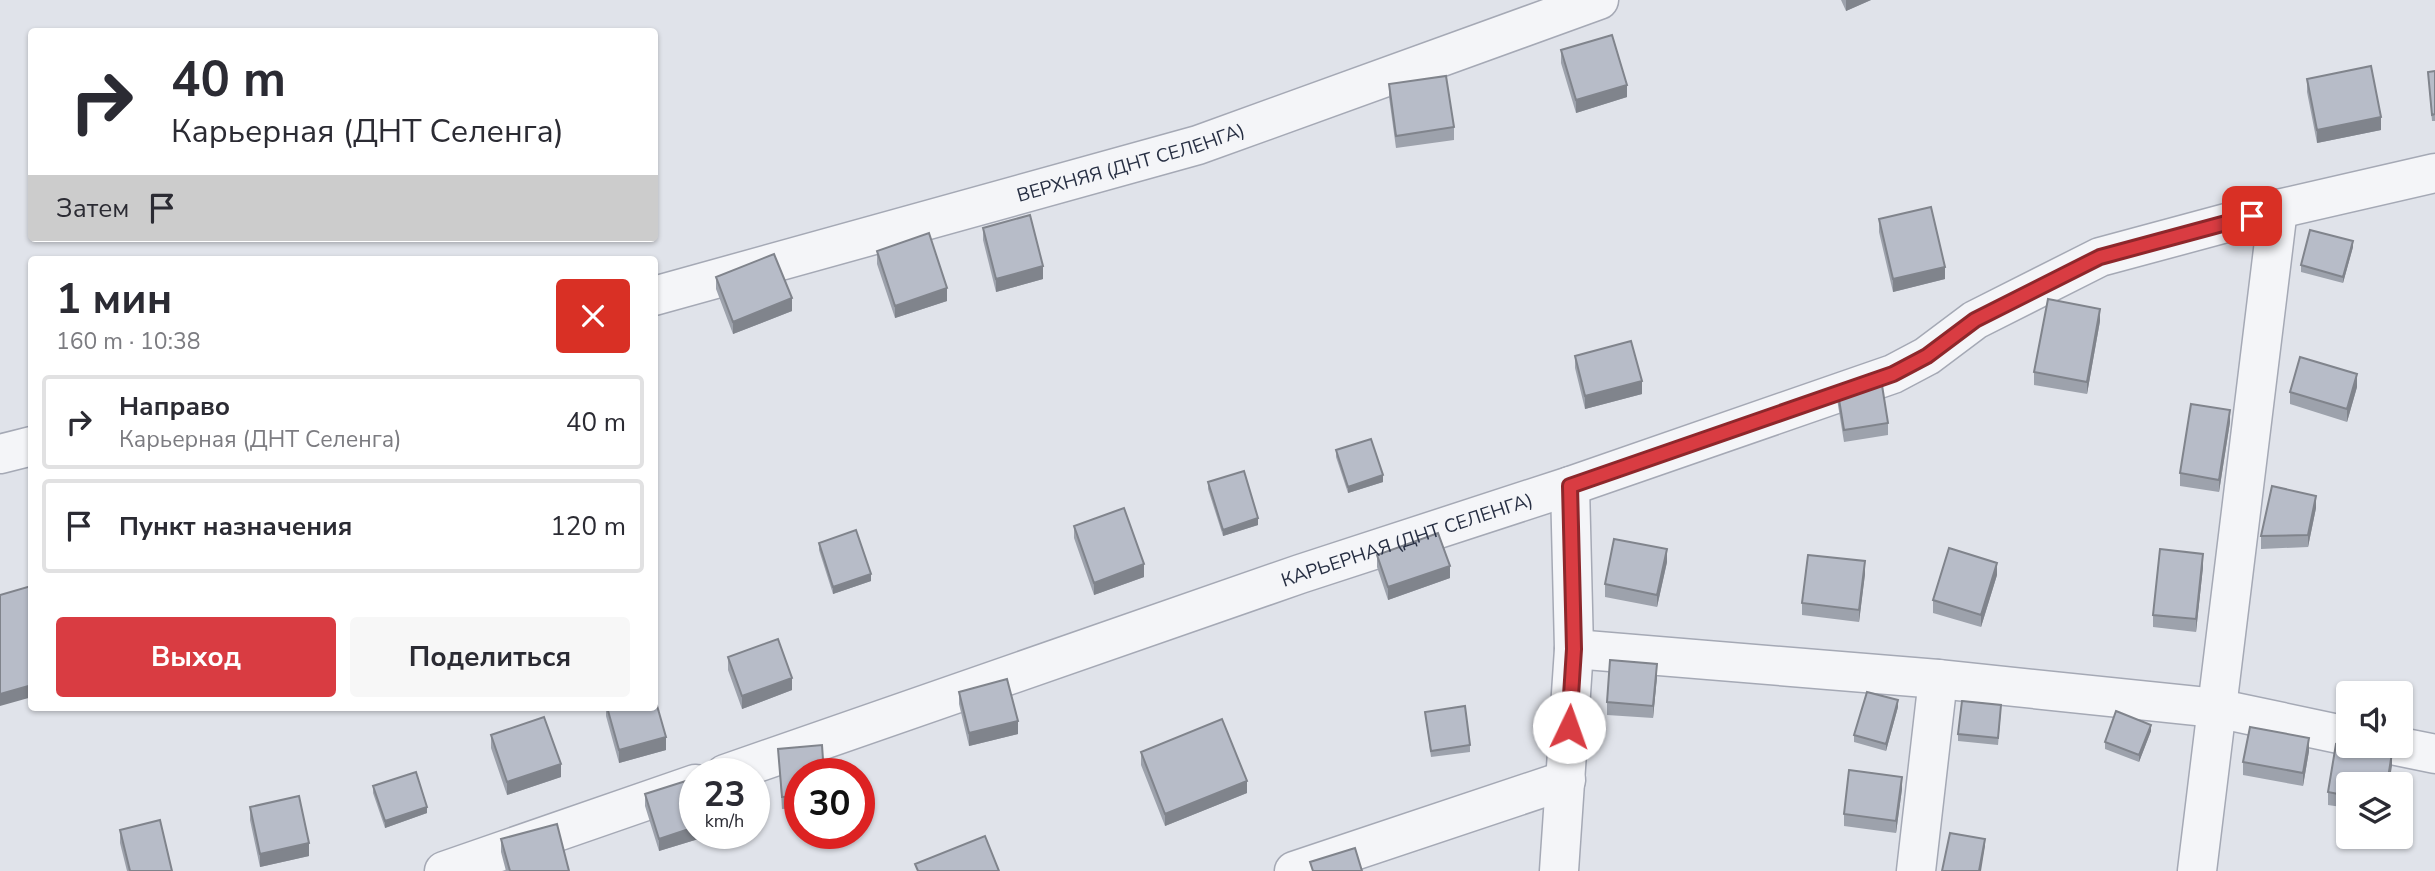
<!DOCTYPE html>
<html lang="ru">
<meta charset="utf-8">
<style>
:root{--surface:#fff;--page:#f7f7f7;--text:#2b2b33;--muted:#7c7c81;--line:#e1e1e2;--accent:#d93c42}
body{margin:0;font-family:"Nunito Sans",sans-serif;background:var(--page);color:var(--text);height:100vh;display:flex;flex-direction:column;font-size:26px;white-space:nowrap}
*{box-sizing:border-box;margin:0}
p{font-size:23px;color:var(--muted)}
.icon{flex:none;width:38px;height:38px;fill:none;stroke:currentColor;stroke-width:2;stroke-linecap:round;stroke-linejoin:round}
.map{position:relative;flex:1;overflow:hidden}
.drawer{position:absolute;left:28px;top:256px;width:630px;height:455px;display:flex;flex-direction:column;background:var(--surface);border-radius:7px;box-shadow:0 2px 5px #0004}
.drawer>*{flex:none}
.hud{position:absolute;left:28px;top:28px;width:630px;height:214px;border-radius:7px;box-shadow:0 2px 5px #0004;background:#fff;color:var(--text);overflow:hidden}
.buttons{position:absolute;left:2336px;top:681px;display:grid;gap:14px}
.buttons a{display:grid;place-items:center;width:77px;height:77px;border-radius:7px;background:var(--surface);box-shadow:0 2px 5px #0004;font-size:35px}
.speed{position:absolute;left:679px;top:758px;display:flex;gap:14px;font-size:35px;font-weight:700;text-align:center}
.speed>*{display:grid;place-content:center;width:91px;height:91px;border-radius:50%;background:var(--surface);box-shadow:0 2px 5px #0004;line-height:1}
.speed small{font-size:18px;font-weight:400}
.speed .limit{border:10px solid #d22;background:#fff;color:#111}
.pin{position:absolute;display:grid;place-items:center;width:60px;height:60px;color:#fff;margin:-30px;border-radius:14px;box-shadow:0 4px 10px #0006}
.me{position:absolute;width:77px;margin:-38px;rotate:3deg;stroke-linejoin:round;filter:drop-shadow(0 0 5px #0008)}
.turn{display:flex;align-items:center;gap:24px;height:147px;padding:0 28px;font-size:32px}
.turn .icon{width:91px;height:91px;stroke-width:2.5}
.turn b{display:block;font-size:49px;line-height:60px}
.then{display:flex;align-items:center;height:66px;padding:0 28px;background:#0003;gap:14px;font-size:26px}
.round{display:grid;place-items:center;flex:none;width:74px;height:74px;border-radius:7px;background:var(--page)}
.headline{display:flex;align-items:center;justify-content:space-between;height:119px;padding:0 28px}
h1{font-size:42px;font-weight:700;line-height:52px}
.button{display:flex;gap:14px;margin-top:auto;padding:14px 28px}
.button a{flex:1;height:80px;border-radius:7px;background:var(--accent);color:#fff;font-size:28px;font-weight:700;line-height:80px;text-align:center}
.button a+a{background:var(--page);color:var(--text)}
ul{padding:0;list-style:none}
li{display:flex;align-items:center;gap:21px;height:94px;margin:0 14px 10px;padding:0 14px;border:4px solid var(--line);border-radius:7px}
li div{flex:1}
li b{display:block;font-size:26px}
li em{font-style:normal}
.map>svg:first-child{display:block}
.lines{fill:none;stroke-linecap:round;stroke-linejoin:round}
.street-casing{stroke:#a5a9b5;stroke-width:41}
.street{stroke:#f4f5f8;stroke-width:38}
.wall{fill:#9da2ac}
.shaded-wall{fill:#80848c}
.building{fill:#b7bcc8;stroke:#80848c;stroke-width:2}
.route-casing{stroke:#8d272b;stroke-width:18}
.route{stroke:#d93c42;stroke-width:12}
.labels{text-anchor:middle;stroke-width:6;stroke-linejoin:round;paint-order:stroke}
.street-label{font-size:19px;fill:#272f43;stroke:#f0f3f8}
</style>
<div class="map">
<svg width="2435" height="871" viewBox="0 0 2435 871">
<rect width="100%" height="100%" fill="#e0e3ea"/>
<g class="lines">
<!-- street casing -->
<g class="street-casing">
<g id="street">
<path id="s1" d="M654,296l544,-151 401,-145"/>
<path d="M0,454l32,-8"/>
<path d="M1574,649l364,30 278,29 132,28"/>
<path d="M2396,746l39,8"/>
<path id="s2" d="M725,774l575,-200 270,-88 323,-112 34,-18 48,-36 125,-63 178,-48 157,-36"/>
<path d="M444,871l251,-87"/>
<path d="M1294,871l272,-91"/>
<path d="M1559,871l15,-222 -4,-163"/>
<path d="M1916,871l22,-192"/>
<path d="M2197,871l81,-662"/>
</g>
</g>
<!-- street -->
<use href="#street" class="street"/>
</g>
<!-- wall -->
<path class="wall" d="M1841,0h30l-25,11z
M1561,50l66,47 -51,16 -15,-50z
M2435,71v50h-3l-4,-49z
M2307,79l74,51 -64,13 -10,-51z
M1389,84l65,43v13l-58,8 -7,-51z
M1879,219l66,60 -52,13 -14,-60z
M983,228l60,51 -47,13 -13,-52z
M2353,247l-10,36 -42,-11v-7z
M877,251l70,50 -52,17 -18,-54z
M716,277l76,34 -59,23 -17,-45z
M2100,321l-13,73 -53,-9v-13z
M1575,356l67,38 -57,15 -10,-41z
M1837,387l51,36v12l-44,7 -7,-43z
M2357,387l-10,35 -57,-18v-12z
M2230,422l-11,70 -39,-6v-13z
M1336,450l47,32 -35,11 -12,-36z
M1208,482l50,43 -35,11 -15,-47z
M2316,508l-8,39 -47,2v-13z
M1074,526l70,51 -50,18 -20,-57z
M819,543l52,38 -38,13 -14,-44z
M1377,555l73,23 -62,22 -11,-33z
M1667,562l-10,45 -52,-10v-13z
M2203,567l-7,65 -43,-5v-12z
M1865,574l-6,48 -57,-7v-12z
M1997,575l-16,52 -48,-14v-13z
M728,657l64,33 -50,19 -14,-39z
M1657,677l-4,41 -46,-3v-13z
M959,692l59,42 -49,12 -10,-42z
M606,707h48l12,43 -47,13 -13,-47z
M1898,707l-12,44 -32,-9v-7z
M2001,711l-3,34 -40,-4v-7z
M1425,712l45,33v7l-39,5z
M2151,731l-12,31 -34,-13v-7z
M491,735l70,42 -54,18 -16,-47z
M778,749l22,25v34l-18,1z
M2309,751l-6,35 -60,-11v-13z
M1141,752l106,41 -82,33 -24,-61z
M2392,766l-44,18v24l-20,-3v-13z
M373,786l54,27 -42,15 -12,-35z
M1902,789l-6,44 -52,-7v-12z
M645,794l60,39v4l-46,14 -14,-45z
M250,807l59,49 -49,11 -10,-47z
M120,830l52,41h-45l-7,-28z
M501,839l68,32h-63l-5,-19z"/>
<!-- shaded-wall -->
<path class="shaded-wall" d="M1846,0h25l-25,11z
M1627,85v12l-51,16v-13z
M2381,117v13l-64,13v-13z
M2353,241v6l-10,36v-6z
M1043,266v13l-47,13v-13z
M1945,267v12l-52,13v-13z
M947,288v13l-52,17v-12z
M792,298v13l-59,23v-12z
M2100,309v12l-13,73v-12z
M2357,374v13l-10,35v-13z
M1642,381v13l-57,15v-13z
M2230,410v12l-11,70v-12z
M1383,475v7l-35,11v-6z
M2316,496v12l-8,39v-12z
M1258,518v7l-35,11v-6z
M1667,549v13l-10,45v-12z
M2203,554v13l-7,65v-13z
M1865,561v13l-6,48v-12z
M1997,563v12l-16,52v-12z
M1144,564v13l-50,18v-12z
M1450,566v12l-62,22v-13z
M871,574v7l-38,13v-7z
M1657,664v13l-4,41v-12z
M792,678v12l-50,19v-13z
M32,685v12l-32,9v-12z
M1898,700v7l-12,44v-7z
M1018,721v13l-49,12v-13z
M2151,725v6l-12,31v-7z
M666,737v13l-47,13v-13z
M2309,738v13l-6,35v-13z
M2392,753v13l-3,18h-2z
M561,764v13l-54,18v-13z
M1902,777v12l-6,44v-12z
M1247,781v12l-82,33v-12z
M427,807v6l-42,15v-7z
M695,827v6h10v4l-46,14v-12z
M1985,839v7l-4,25h-2z
M309,843v13l-49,11v-13z"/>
<!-- building -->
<path class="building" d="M1612,35l15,50 -51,15 -15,-50z
M2371,66l10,51 -64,13 -10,-51z
M2435,71v43l-3,1 -4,-43z
M1446,76l8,51 -58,9 -7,-52z
M1931,207l14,60 -52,12 -14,-60z
M1030,215l13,51 -47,13 -13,-51z
M2310,230l43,11 -10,36 -42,-12z
M929,233l18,55 -52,18 -18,-55z
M774,254l18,44 -59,24 -17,-45z
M2048,299l52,10 -13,73 -53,-10z
M1631,341l11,40 -57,15 -10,-40z
M2300,357l57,17 -10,35 -57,-17z
M1881,379l7,44 -44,7 -7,-43z
M2191,404l39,6 -11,70 -39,-7z
M1371,439l12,36 -35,12 -12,-37z
M1244,471l14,47 -35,12 -15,-48z
M2272,486l44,10 -8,39 -47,1z
M1124,508l20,56 -50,19 -20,-57z
M856,530l15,44 -38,13 -14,-44z
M1438,533l12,33 -62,21 -11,-32z
M1614,539l53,10 -10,46 -52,-11z
M1949,548l48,15 -16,52 -48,-15z
M2160,549l43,5 -7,65 -43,-4z
M1808,555l57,6 -6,49 -57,-7z
M31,586l1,99 -32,9v-99z
M778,639l14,39 -50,18 -14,-39z
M1610,660l47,4 -4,42 -46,-4z
M1007,679l11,42 -49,12 -10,-41z
M1867,692l31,8 -12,44 -32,-9z
M654,695l12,42 -47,13 -12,-43h47z
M1962,701l39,4 -3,33 -40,-4z
M1465,706l5,39 -39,6 -6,-39z
M2116,711l35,14 -12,30 -34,-13z
M544,717l17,47 -54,18 -16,-47z
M1222,719l25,62 -82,33 -24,-62z
M2250,727l59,11 -6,35 -60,-11z
M2336,744l56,9 -5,31h-39v12l-20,-4z
M822,745l2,29h-24v22l-18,1 -4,-48z
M1849,770l53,7 -6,44 -52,-7z
M416,772l11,35 -42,14 -12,-35z
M692,779l3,10v38l-36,12 -14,-45z
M299,796l10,47 -49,11 -10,-47z
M160,820l12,51h-42l-10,-41z
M557,824l12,47h-59l-9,-32z
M1950,833l35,6 -6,32h-37z
M985,836l14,35h-81l-3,-7z
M1355,848l7,23h-49l-3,-9z"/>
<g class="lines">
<!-- route casing -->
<g class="route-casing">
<path id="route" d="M1569,727l5,-78 -4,-163 323,-112 34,-18 48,-36 125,-63 152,-41"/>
</g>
<!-- route -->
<use href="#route" class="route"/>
</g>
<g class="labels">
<!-- street labels -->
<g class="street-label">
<text dy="7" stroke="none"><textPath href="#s1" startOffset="495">ВЕРХНЯЯ (ДНТ СЕЛЕНГА)</textPath></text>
<text dy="7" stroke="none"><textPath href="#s2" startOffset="721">КАРЬЕРНАЯ (ДНТ СЕЛЕНГА)</textPath></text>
</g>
</g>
</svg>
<div class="buttons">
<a><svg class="icon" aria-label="sound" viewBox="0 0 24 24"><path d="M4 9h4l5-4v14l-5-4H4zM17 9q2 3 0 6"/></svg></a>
<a><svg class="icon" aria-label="layers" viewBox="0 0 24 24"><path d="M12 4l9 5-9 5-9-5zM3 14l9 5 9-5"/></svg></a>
</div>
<div class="speed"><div>23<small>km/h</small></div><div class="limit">30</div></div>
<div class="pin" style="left:2252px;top:216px;background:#d93025"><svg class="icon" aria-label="arrive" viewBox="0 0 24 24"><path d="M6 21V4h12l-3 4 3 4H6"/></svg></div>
<svg class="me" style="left:1569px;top:727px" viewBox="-20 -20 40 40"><circle r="19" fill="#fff"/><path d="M0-13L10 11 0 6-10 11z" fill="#d93c42"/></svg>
<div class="hud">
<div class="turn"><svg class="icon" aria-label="right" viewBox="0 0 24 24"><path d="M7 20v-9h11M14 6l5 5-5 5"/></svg><div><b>40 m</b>Карьерная (ДНТ Селенга)</div></div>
<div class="then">Затем<svg class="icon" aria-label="arrive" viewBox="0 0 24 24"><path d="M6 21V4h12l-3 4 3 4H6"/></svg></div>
</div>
<section class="drawer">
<div class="headline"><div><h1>1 мин</h1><p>160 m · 10:38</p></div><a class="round" style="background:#d93025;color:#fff"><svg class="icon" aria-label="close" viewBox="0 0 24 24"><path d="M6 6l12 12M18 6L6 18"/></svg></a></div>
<ul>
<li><svg class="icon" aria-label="right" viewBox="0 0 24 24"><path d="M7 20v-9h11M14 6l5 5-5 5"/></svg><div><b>Направо</b><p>Карьерная (ДНТ Селенга)</p></div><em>40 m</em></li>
<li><svg class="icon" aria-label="arrive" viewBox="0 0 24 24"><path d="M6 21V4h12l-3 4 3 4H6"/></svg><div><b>Пункт назначения</b></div><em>120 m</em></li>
</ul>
<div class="button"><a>Выход</a><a>Поделиться</a></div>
</section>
</div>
